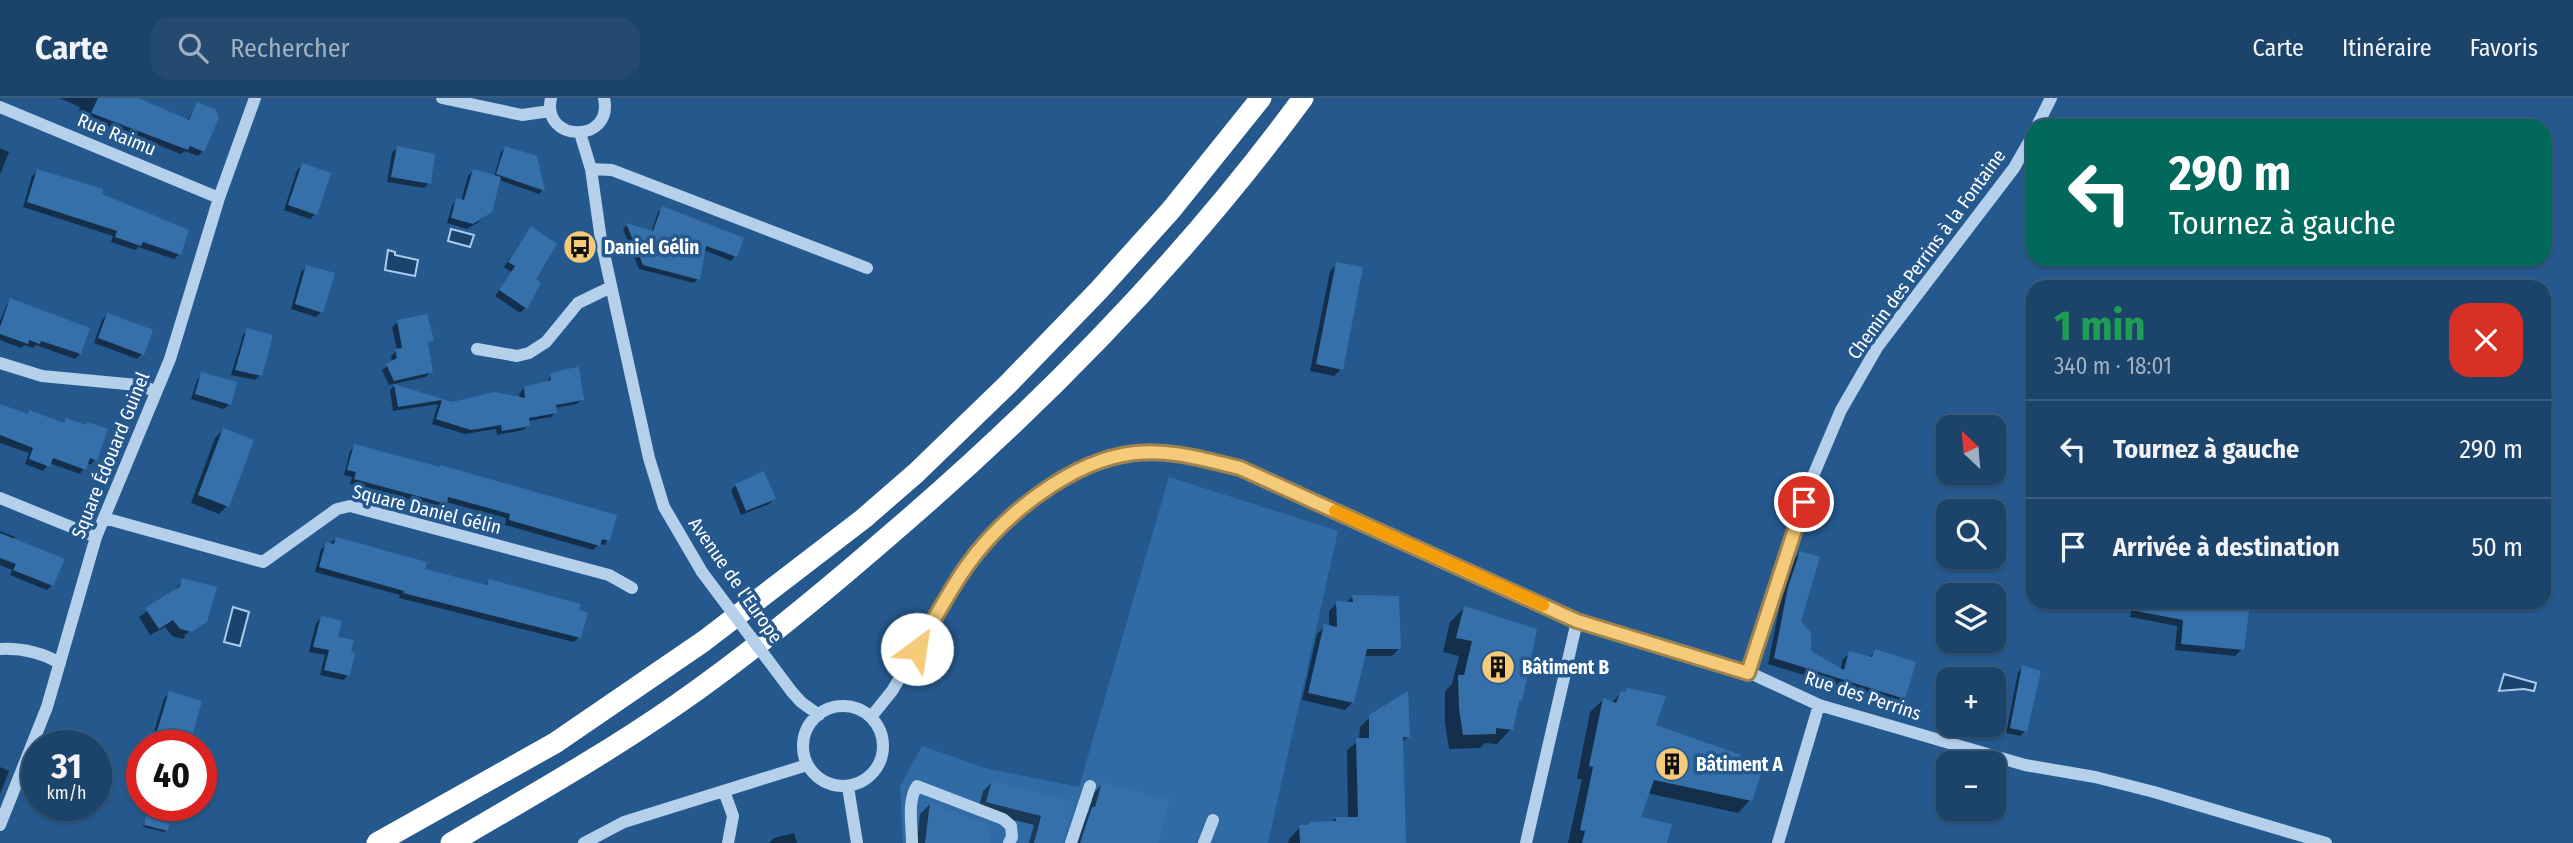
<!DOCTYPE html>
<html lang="fr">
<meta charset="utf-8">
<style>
:root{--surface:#1c436a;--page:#254a70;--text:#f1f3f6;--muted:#a0b0c1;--line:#3a5c7e}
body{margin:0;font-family:"Fira Sans Condensed",sans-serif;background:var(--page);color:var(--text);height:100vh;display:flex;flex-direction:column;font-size:26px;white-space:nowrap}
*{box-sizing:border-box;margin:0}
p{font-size:23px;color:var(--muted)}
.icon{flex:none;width:38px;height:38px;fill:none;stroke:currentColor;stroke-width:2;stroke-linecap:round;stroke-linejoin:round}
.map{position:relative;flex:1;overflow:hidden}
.drawer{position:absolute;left:2026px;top:182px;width:525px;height:329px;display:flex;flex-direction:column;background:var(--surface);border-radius:21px;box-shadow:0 2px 5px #0004,0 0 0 2px var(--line)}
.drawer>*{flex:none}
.top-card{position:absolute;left:2026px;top:21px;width:525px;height:147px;border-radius:21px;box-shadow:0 2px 5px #0004,0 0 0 2px var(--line);background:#00695c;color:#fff;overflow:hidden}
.needle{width:46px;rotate:334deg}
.buttons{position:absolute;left:1936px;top:317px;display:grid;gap:14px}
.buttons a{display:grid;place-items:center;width:70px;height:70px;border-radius:14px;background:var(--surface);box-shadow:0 2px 5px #0004,0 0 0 2px var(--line);font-size:35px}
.speed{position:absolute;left:21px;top:632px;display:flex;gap:14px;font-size:35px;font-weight:700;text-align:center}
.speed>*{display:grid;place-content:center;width:91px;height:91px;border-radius:50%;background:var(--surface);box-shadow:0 2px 5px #0004,0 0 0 2px var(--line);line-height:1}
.speed small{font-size:18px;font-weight:400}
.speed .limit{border:10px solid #d22;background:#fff;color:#111}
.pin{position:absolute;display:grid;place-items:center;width:60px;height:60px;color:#fff;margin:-30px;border:4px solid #fff;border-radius:50%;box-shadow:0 2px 7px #0007}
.me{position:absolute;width:77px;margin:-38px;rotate:31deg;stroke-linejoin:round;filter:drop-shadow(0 0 5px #0008)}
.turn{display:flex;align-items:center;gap:24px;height:147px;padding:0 28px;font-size:32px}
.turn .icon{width:91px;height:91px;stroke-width:2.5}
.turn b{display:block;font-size:49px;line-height:60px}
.round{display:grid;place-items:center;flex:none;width:74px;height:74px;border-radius:21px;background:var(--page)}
.summary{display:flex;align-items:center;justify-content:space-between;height:119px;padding:0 28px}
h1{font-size:42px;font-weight:700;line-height:52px;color:#1e9e55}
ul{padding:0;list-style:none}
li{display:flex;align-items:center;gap:21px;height:98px;padding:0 28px;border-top:2px solid var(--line)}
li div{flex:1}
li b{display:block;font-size:26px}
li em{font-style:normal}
header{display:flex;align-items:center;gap:42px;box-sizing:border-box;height:98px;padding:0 35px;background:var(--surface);border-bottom:2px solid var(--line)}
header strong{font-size:33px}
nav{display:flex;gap:38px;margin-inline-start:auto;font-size:24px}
.search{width:490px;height:63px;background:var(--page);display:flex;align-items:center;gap:18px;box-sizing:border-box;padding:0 24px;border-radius:21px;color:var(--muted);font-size:26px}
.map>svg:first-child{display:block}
.green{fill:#306ba6}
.water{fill:#1a436e;stroke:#a9ccec;stroke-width:2}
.shadow{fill:#0007}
.building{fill:#3670ab}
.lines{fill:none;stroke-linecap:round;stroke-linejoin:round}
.minor{stroke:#b5d0eb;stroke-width:12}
.highway{stroke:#fff;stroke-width:21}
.minor-bridge{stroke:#b5d0eb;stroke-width:12}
.route-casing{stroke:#9f834f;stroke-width:18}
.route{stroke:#f5ca79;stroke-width:12}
.slow{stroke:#f59e0b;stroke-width:12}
.labels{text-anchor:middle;stroke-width:7;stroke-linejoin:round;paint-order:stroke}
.street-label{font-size:19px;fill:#fff;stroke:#25598e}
.poi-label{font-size:19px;font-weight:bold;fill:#fff;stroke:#25598e;text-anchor:start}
</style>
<header>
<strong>Carte</strong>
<div class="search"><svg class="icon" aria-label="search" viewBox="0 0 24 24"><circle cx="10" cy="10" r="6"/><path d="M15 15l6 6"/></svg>Rechercher</div>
<nav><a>Carte</a><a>Itinéraire</a><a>Favoris</a></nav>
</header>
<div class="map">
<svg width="2573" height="745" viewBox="0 0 2573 745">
<rect width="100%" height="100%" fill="#25598e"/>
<!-- green -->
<path class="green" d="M1169,379l169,54 -70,312h-365l-3,-56 22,-41 63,22 94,19z"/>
<!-- water -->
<path class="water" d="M451,131l23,6 -4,12 -22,-6z
M388,152l7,2v3l23,5 -3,16 -30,-6z
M233,509l16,5 -9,34 -16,-4z
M2504,576l32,9 -2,8 -10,-2 -25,2z"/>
<!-- shadow -->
<path class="shadow" d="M59,0h60l68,23 10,-17 6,47 -5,5 -13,-5 -4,3 -93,-36 1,-3 -10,-4 1,-4z
M0,50l9,4 -9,23z
M397,50l32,35 -5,5 -37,-6 5,-29z
M505,50l38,42 -4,4 -40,-14 -9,31 -13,12 -10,6 -20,-6 5,-18 5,-5 4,1 7,-25 5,-5 21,6 7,-25z
M303,67l12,49 -5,5 -26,-9 13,-40z
M37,73l62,24 80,59 -5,5 -36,-12 -3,3 -24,-8 2,-6 -90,-29 9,-31z
M663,110l79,31 -7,17 -4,5 -27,-11 -6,29 -4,4 -55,-14 -16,-40 4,-4 24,8 7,-21z
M526,136l8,46 -9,28 -5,5 -25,-17 16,-24 -7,-5z
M1337,166l4,105 -7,7 -24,-5 20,-100z
M306,169l15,45 -5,5 -25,-8 10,-37z
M11,202l69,54 -5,5 -39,-14 -3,3 -9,-3 -3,3 -21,-8v-19l6,-15z
M107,217l35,39 -5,5 -43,-16 8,-23z
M398,224l34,17 -5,5 4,27 -5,6 -37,8 -7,-15 10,-8 -1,-6 6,-6 -5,-23z
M248,232l12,45 -5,5 -24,-5 12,-40z
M202,276l27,30 -5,5 -33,-10 6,-19z
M551,278l31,23 -5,5 -22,4 1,4 -5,5 -23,4v4l-5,5 -26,5 -1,-6 -31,5 -33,-10 6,-20 -45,7 -3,-21 4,-4 58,18 68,-5 -1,-5 5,-6 22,-5z
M0,307l26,10 3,-3 34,12 3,-4 29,40 -4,5 -4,-2 -7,11 -31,-11 -6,8 -18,-7 4,-11 -29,-10z
M223,332l4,76 -8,8 -28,-11 24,-65z
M355,348l253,94 -4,5 -5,-1 -6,6 -88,-25 1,-7 -38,-10 -22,-6 -6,6 -90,-24 2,-7 -8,-2 6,-24z
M736,387l38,14 -5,5 -28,11 -10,-25z
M0,433l15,6 -2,3 39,45 -5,5 -37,-15 2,-5 -12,-5z
M336,441l87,31 61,16 5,-5 88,30 2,26 -5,5 -175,-44 1,-3 -85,-23 6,-23z
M1800,455l-1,68 10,31 31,18 3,-11 7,-6 19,4 7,-6 28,47 -6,6 -130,-40 14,-69 12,-36z
M182,482l24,42 -22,13 1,2 -2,2 -11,-3 -7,-9 -15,8 -11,-18 34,-24z
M1353,498l47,52 -8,8h-29l-10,46 -8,8 -43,-10 15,-66 8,-8 4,1v-16l8,-8h9z
M2133,504l115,3 -6,44 -7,7 -60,-6 2,-24 -47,-9z
M1464,510l56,93 -3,3 -6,25 -14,15 -12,-1 -5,5 -31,1 -4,-26v-32l7,-7 7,-28 -16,-4 7,-30z
M321,520l15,20 12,37 -5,5 -23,-5 5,-20 -16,-3 7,-29z
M2023,569l2,64 -5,5 -14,-3 12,-61z
M169,595l18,53 -34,-11 11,-36z
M1621,595l33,33 84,35 12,39 -12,13 -91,-20 -8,25 26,25h-97l14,-64h-5l13,-67 13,-12 8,3z
M1370,619l38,19 -7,7 3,100h-116l2,-5 10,-11h7l3,-4h21l4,-5 13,1 -1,-69 12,-10 1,-13z
M152,641l25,7 -26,-4z
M96,655l13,3 -13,46z
M0,669l9,4 -9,23z
M992,684l81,21 -12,40h-32l5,-18 -56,-14 5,-20z
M1102,686l54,59h-80l8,-26 4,-4 6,-20z
M930,706l58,39h-71l3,-29z
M149,710l18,22 -2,2 -22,-5z
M794,735l3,10h-28l5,-5z"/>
<!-- building -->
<path class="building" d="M98,0h40l51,22 8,-18 19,8 3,8 -15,34 -14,-6 -2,4 -97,-37z
M397,48l38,8 -4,30 -40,-7z
M505,48l32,10 8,35 -49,-17z
M302,65l29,10 -14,42 -29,-10z
M37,71l66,20 -1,5 87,36 -8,25 -38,-13 -2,4 -26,-9 2,-6 -90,-29z
M473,71l28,8 -9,35 -19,12 -22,-6 5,-20 8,2z
M662,108l82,32 -7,19 -31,-11 -6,34 -57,-15 -17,-42 27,8z
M531,128l26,18 -21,35 5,4 -14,26 -28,-19 16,-24 -7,-4z
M1336,164l27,5 -20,103 -27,-6z
M306,167l29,8 -12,40 -28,-9z
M10,200l80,30 -9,26 -40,-13 -1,3 -11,-4 -1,4 -28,-10v-7z
M107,215l46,17 -9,25 -46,-17z
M427,216l7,26 -6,3 5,29 -39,9 -8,-17 11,-6 -2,-9 7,-1 -5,-28z
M247,230l26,7 -11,41 -27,-6z
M579,269l5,33 -28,5 1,8 -28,5 1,8 -28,5 -1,-6 -30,5 -35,-11 6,-19 -44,7 -4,-23 58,18 43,-10 30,6 -1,-11 27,-7 -1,-6 11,-4z
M201,274l36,10 -6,23 -36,-11z
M0,306l28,10 1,-4 35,13 2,-5 20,7 2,-3 20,7 -11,32 -7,-3 -4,12 -33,-12 -3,9 -21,-8 4,-11 -33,-13z
M223,330l31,12 -25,67 -31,-12z
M354,346l86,23v-2l177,50 -7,26 -8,-2 -2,7 -91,-26 1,-6 -36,-10 -26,-7 -1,7 -93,-25 2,-7 -9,-2z
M764,373l12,28 -30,12 -11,-27z
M0,435l65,26 -12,27 -40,-16 3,-6 -16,-6z
M336,439l91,25 -2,7 62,16 2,-6 92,25 -2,6 9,3 -7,25 -178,-45 1,-2 -85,-24 7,-25 8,2z
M1800,453l20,6 -19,64 10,12v18l33,19 5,-19 23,6 3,-8 41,13 -11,37 -131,-41 14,-71z
M182,480l35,9 -10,35 -15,10 -12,-3 -7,-9 -14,9 -14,-21 34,-21z
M1352,497l47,1 2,53h-34l-13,54 -46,-10 16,-69 13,3 -1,-26 17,1z
M2137,504l113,1 -6,47 -63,-6 2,-24 -47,-9z
M1464,508l73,23 -15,72h-3l-6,29 -17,-2v6l-33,1 -4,-27 -1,-33h6l8,-34 -16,-3z
M321,518l21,5 -4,16 16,3 -3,12 4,1 -5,23 -26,-6 5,-20 -16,-3z
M2022,567l19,6 -14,61 -17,-4z
M1627,590l39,8 -10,29 85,30 -1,5 23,8 -11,33 -98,-21 -13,37 31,7 -5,19h-85l3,-12 -5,-1 13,-63 -4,-1 14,-68 13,5 5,-12 4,1z
M169,593l33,10 -13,45 -34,-8z
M1408,593l2,46h-7l3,106h-106l-1,-18h10v-3l27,-1 -1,-4h23l-2,-79h13v-23z
M992,682l83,22 -13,41h-28l7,-27 -55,-14z
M1102,684l68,18 -12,43h-78l12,-36h3z
M930,704l59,23 1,18h-65z
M148,708l24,5 -4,20 -24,-6z"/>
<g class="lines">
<!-- minor -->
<path class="minor" d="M442,0l80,17 28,-4
M551,0c-10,45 63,46 53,0
M0,9l219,91
M2037,28l14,-28
M580,35l11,36 10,71 48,218 15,49 38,65
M591,71l21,1 255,98
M477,251l40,7 12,-3 17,-11 32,-39 33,-16
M0,265l42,13 95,9 19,6
M0,400l96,39
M104,420l159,44 74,-53 13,-3 259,69 23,13
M0,551c21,-1 42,4 60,14
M1748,574l65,-196 28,-66 37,-64 136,-178 20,-35
M792,594l9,10 18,13
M803 648a40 40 0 1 1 80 0a40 40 0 1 1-80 0Z
M871,619l21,-26 75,-125 37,-43 36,-31 38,-23 56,-16 48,1 58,14 337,153 171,51 71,33 206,60 70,12 59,15 172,51
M848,689l9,56
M724,693l9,25 -5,27
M0,727l47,-118 49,-170 74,-178 49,-161 36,-100
M584,745l40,-21 183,-57
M912,745c0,-17 -5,-42 5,-57l86,33 8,7 1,11 -3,6
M1071,745l19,-57
M1204,745l9,-23
M1526,745l51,-222
M1778,745l41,-138"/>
<!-- highway -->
<path class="highway" d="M377,745l178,-100 149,-102 159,-122 53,-46 92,-89 91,-94 72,-80 90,-112
M451,745c76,-45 153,-88 225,-138 75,-52 146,-111 215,-171 152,-130 293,-274 412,-436"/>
<!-- minor-bridge -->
<path class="minor-bridge" d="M702,474l90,120"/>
</g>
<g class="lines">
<!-- route casing -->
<g class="route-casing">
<path id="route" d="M917,551c16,-27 31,-56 49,-82 36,-51 105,-107 169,-114 36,-4 71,7 105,15l337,153 171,52 56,-171"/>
</g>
<!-- route -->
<use href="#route" class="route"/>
<!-- slow -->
<path class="slow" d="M1335,413l208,94"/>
</g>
<!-- icons -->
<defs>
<g id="bus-disc" transform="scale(1.75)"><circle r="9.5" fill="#f5ca79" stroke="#25598e"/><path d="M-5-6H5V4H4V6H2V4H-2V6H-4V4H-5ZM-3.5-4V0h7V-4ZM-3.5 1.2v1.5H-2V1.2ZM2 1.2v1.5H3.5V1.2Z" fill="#111"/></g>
<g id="building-disc" transform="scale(1.75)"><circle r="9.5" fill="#f5ca79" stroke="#25598e"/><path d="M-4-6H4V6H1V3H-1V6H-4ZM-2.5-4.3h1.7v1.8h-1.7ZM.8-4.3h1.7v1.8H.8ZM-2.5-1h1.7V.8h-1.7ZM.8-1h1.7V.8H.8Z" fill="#111"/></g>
</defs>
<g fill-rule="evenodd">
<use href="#bus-disc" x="580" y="149"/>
<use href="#building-disc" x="1498" y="569"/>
<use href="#building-disc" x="1672" y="666"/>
</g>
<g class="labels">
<!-- street labels -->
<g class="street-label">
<text transform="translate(117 36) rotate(22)" y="7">Rue Raimu</text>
<text transform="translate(1926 156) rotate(-54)" y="7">Chemin des Perrins à la Fontaine</text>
<text transform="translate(110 357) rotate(-68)" y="7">Square Édouard Guinel</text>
<text transform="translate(427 411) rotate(14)" y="7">Square Daniel Gélin</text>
<text transform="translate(736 482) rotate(55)" y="7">Avenue de l'Europe</text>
<text transform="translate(1863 597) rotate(18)" y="7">Rue des Perrins</text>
</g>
<!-- poi labels -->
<g class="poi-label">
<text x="604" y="156">Daniel Gélin</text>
<text x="1522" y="576">Bâtiment B</text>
<text x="1696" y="673">Bâtiment A</text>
</g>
</g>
</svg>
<div class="buttons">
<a><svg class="needle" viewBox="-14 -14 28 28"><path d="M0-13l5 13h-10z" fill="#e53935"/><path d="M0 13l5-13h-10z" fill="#a0b0c1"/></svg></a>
<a><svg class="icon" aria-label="search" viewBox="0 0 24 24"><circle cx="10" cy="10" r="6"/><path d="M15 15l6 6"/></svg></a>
<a><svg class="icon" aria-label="layers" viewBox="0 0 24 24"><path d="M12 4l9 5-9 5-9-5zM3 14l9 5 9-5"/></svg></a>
<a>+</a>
<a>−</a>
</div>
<div class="speed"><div>31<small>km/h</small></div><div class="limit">40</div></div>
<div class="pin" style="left:1804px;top:404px;background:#d93025"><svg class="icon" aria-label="arrive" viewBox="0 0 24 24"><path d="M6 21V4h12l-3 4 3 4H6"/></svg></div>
<svg class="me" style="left:917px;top:551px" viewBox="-20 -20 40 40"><circle r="19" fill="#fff"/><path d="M0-13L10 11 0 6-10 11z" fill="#f5ca79"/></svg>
<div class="top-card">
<div class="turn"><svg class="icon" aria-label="left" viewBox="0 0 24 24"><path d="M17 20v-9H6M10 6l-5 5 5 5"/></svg><div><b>290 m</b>Tournez à gauche</div></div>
</div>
<section class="drawer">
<div class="summary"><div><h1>1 min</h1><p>340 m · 18:01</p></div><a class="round" style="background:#d93025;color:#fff"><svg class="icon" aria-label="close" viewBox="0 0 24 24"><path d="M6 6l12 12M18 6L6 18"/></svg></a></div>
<ul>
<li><svg class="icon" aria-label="left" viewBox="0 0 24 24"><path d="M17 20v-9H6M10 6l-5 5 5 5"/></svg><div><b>Tournez à gauche</b></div><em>290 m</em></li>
<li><svg class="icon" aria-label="arrive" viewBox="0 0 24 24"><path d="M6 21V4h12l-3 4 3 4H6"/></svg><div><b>Arrivée à destination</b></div><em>50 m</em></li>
</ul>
</section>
</div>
